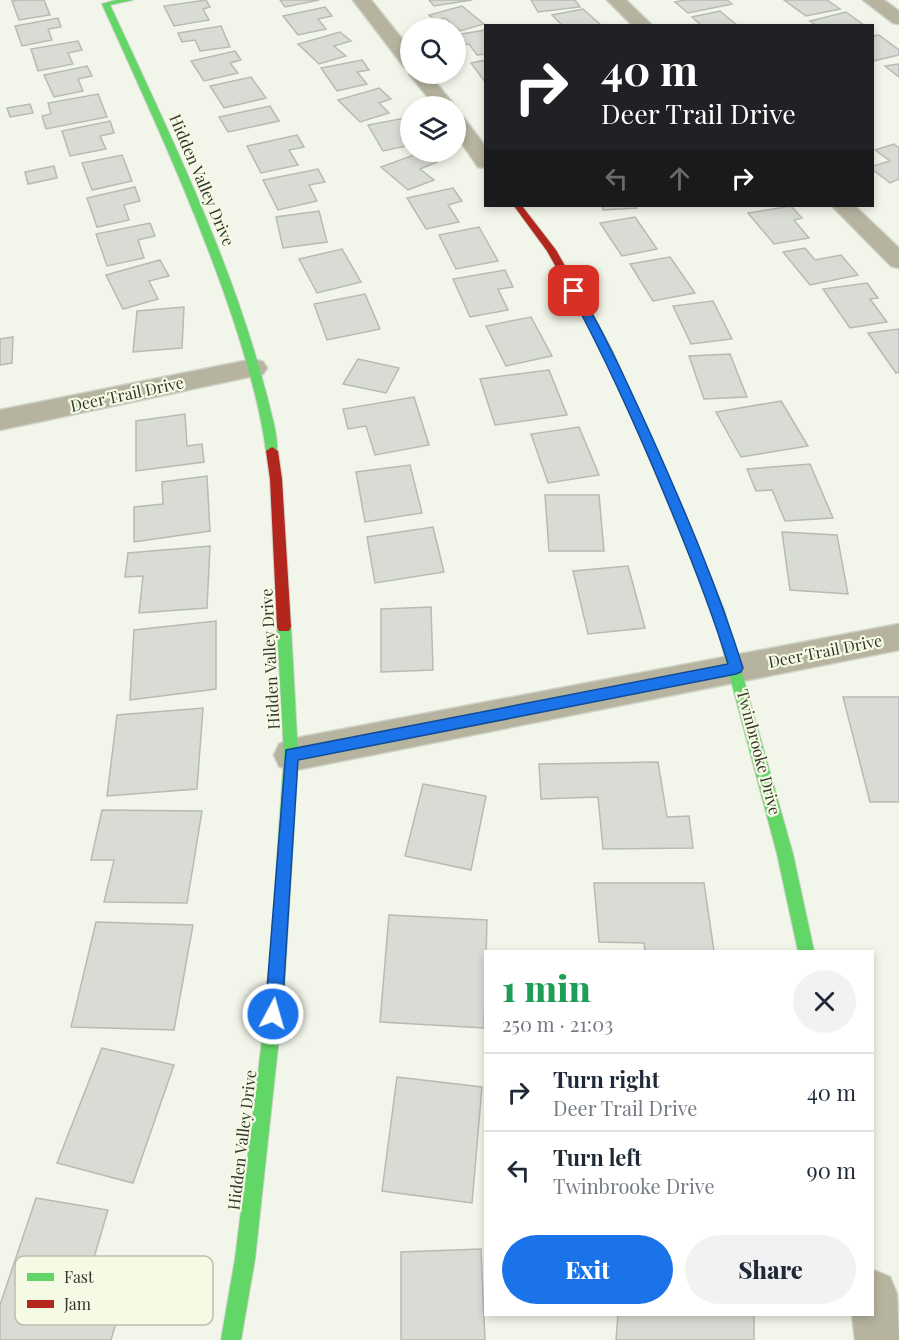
<!DOCTYPE html>
<meta charset="utf-8">
<style>
:root{--surface:#fff;--page:#f2f2f3;--text:#1f2937;--muted:#747a83;--line:#e0e1e3;--accent:#1a73e8}
body{margin:0;font-family:"Playfair Display",serif;background:var(--page);color:var(--text);height:100vh;display:flex;flex-direction:column;font-size:22px;white-space:nowrap}
*{box-sizing:border-box;margin:0}
p{font-size:20px;color:var(--muted)}
.icon{flex:none;width:33px;height:33px;fill:none;stroke:currentColor;stroke-width:2;stroke-linecap:round;stroke-linejoin:round}
.map{position:relative;flex:1;overflow:hidden}
.panel{position:absolute;left:484px;top:950px;width:390px;height:366px;display:flex;flex-direction:column;background:var(--surface);border-radius:0px;box-shadow:0 3px 9px #0003}
.panel>*{flex:none}
.guide{position:absolute;left:484px;top:24px;width:390px;height:183px;border-radius:0px;box-shadow:0 3px 9px #0003;background:#202124;color:#fff;overflow:hidden}
.fabs{position:absolute;left:400px;top:18px;display:grid;gap:12px}
.fabs a{display:grid;place-items:center;width:66px;height:66px;border-radius:50%;background:var(--surface);box-shadow:0 3px 9px #0003;font-size:30px}
.pin{position:absolute;display:grid;place-items:center;width:51px;height:51px;color:#fff;margin:-26px;border-radius:12px;box-shadow:0 3px 9px #0006}
.me{position:absolute;width:66px;margin:-33px;rotate:6deg;stroke-linejoin:round;filter:drop-shadow(0 0 4px #0008)}
.turn{display:flex;align-items:center;gap:21px;height:126px;padding:0 18px;font-size:27px}
.turn .icon{width:78px;height:78px;stroke-width:2.5}
.turn b{display:block;font-size:42px;line-height:51px}
.lanes{display:flex;align-items:center;height:57px;padding:0 18px;background:#0003;justify-content:center;gap:30px;direction:ltr}
.lanes .off{opacity:.35}
.round{display:grid;place-items:center;flex:none;width:63px;height:63px;border-radius:32px;background:var(--page)}
.head{display:flex;align-items:center;justify-content:space-between;height:102px;padding:0 18px}
h1{font-size:36px;font-weight:800;line-height:45px;color:#1e9e55}
.action{display:flex;gap:12px;margin-top:auto;padding:12px 18px}
.action a{flex:1;height:69px;border-radius:36px;background:var(--accent);color:#fff;font-size:24px;font-weight:800;line-height:69px;text-align:center}
.action a+a{background:var(--page);color:var(--text)}
ul{padding:0;list-style:none}
li{display:flex;align-items:center;gap:18px;height:78px;padding:0 18px;border-top:2px solid var(--line)}
li div{flex:1}
li b{display:block;font-size:22px}
li em{font-style:normal}
.map>svg:first-child{display:block}
.building{fill:#d8dcd4;stroke:#b7bbb2;stroke-width:1.5}
.lines{fill:none;stroke-linecap:round;stroke-linejoin:round}
.street-casing{stroke:#cfd2c8;stroke-width:3}
.fast-casing{stroke:#cfd2c8;stroke-width:2}
.jam-casing{stroke:#cfd2c8;stroke-width:2}
.street{fill:#b6b39f;fill-rule:evenodd}
.fast{fill:#63d668;fill-rule:evenodd}
.jam{fill:#b3261e;fill-rule:evenodd}
.route{fill:#1a73e8;stroke:#114b97;stroke-width:1.5}
.labels{text-anchor:middle;stroke-width:4.5;stroke-linejoin:round;paint-order:stroke}
.street-label{font-size:16px;fill:#34352d;stroke:#f5fae4}
.key{fill:#f5fae4;stroke:#bbbfad;stroke-width:1.5}
.key-label{font-size:16px;fill:#34352d}
</style>
<div class="map">
<svg width="899" height="1340" viewBox="0 0 899 1340">
<rect width="100%" height="100%" fill="#f2f5e9"/>
<!-- building -->
<path class="building" d="M19,0h25l6,15 -31,5 -7,-19z
M206,0l4,7 -7,2 6,11 -35,6 -10,-20z
M280,0h39l-34,7z
M429,0h43l-38,6z
M531,0h44l5,7 -42,5z
M686,0h41l5,4 -44,9 -13,-11z
M784,0h43l13,9 -34,7z
M462,6l22,18 -24,7 -15,-13 -9,3 -7,-6z
M325,7l7,9 -14,3 8,10 -28,6 -15,-19z
M583,9l19,17h-39l-11,-11z
M720,11l18,15h-36l-10,-9z
M846,12l19,14h-48l-7,-5z
M58,18l3,9 -13,2 4,11 -30,6 -7,-20z
M221,26l9,21 -30,4 -5,-11 -13,2 -4,-9z
M486,30v24l-9,1 -8,-11 -13,2v-11z
M340,32l11,9 -17,5 12,10 -27,8 -21,-20z
M879,35l20,15v5l-26,6v-25z
M78,41l4,9 -14,3 5,11 -35,7 -7,-22z
M235,51l6,9 -11,3 8,10 -34,8 -13,-20z
M362,60l7,10 -12,2 10,12 -30,7 -16,-23z
M486,60v23l-15,-20z
M899,64v13l-14,-11z
M87,66l5,10 -14,3 5,12 -29,6 -10,-22z
M251,77l15,21 -42,10 -14,-22z
M379,88l12,11 -12,4 10,10 -29,9 -22,-22z
M98,94l9,23 -61,12 -4,-13 9,-2 -3,-11z
M30,104l3,9 -23,4 -3,-9z
M270,106l9,15 -51,11 -9,-15z
M405,118l6,10v17l-28,6 -15,-26z
M110,121l4,12 -14,3 6,13 -36,7 -8,-25z
M297,135l7,12 -15,3 9,15 -37,8 -14,-27z
M894,144l5,4v31l-9,4 -17,-13v-4l17,-5 -15,-11z
M422,152l15,10 -17,7 14,11 -26,10 -27,-23z
M122,155l10,26 -40,9 -10,-27z
M54,166l3,12 -29,6 -3,-12z
M318,169l7,13 -16,3 8,16 -39,9 -15,-30z
M135,187l5,14 -16,4 5,15 -32,7 -10,-29z
M453,188l9,13 -14,4 11,17 -33,7 -19,-31z
M602,206h34l1,2 -34,2z
M791,206l11,12 -8,2 15,18 -35,6 -26,-31z
M319,211l8,31 -44,6 -7,-31z
M635,217l22,32 -35,7 -22,-33z
M150,223l5,13 -17,4 6,18 -37,8 -11,-32z
M479,227l19,34 -42,8 -17,-34z
M805,248l10,12 26,-5 17,20 -48,10 -27,-33z
M342,249l19,33 -44,11 -18,-34z
M670,257l25,36 -42,8 -23,-37z
M160,260l9,16 -20,5 9,18 -35,10 -17,-34z
M505,270l8,17 -15,2 10,21 -38,7 -17,-38z
M867,283l11,15 -8,1 17,23 -37,6 -27,-39z
M365,294l15,35 -53,11 -13,-36z
M713,301l19,38 -41,5 -18,-38z
M184,307l-2,41 -49,4 4,-41z
M531,317l21,39 -46,10 -20,-40z
M899,329v43l-3,1 -28,-40z
M13,337l-1,26 -12,2v-26z
M730,354l17,43 -43,2 -15,-43z
M358,359l41,9 -13,25 -43,-9z
M549,370l18,45 -72,10 -15,-46z
M414,397l15,48 -54,10 -9,-29 -18,3 -5,-20z
M781,401l27,45 -67,11 -25,-45z
M185,414l2,32 15,-2 2,18 -68,9v-50z
M579,427l20,48 -51,8 -17,-49z
M810,464l23,54 -48,3 -13,-31 -16,1 -9,-22z
M410,465l12,48 -57,9 -9,-50z
M207,476l3,55 -76,11v-35l29,-3 -1,-22z
M545,495h54l5,56h-55z
M433,527l11,45 -69,11 -8,-46z
M782,532l55,3 11,59 -58,-4z
M210,546l-3,62 -68,5 4,-37 -18,1 3,-24z
M628,566l17,62 -57,6 -15,-63z
M431,607l2,63 -52,2v-63z
M216,621v68l-86,11 4,-70z
M843,697h56v105h-29z
M203,708l-6,81 -90,7 10,-81z
M658,762l9,55 22,-1 4,32 -90,1 -5,-52 -57,2 -2,-35z
M423,784l63,12 -15,74 -66,-14z
M102,810l100,1 -15,92 -83,-1 10,-42h-23z
M594,883h110l10,68h-69l-1,-8 -45,-1z
M389,915l98,5 -3,108 -104,-6z
M96,922l97,3 -19,105 -103,-3z
M102,1048l72,17 -41,118 -76,-20z
M397,1077l85,10 -10,116 -90,-12z
M36,1198l72,12 -26,88 39,7 -10,35h-111v-35z
M481,1249l4,91h-84v-88z
M618,1314h136v26h-138z"/>
<g class="lines">
<!-- street casing -->
<g class="street-casing">
<path id="street" d="M353,0h18l40,50v19l-7,-2z
M607,0h19l27,26h-20z
M863,0h21l15,11v13l-6,-1z
M411,72v2h18l26,32h-20l-26,-32z
M456,115l7,2 23,30v21l-8,-1 -22,-32z
M832,206h23l44,42v20l-8,-2z
M254,359l9,3 4,6 -4,6 -263,56v-20z
M899,624v26l-608,121 -12,-5 -5,-11 5,-11 12,-5z
M873,1270l17,7 7,17 2,46h-44l-3,-26h21z"/>
</g>
<!-- fast casing -->
<g class="fast-casing">
<path id="fast" d="M116,0h17l-23,5c60,129 123,258 158,395 3,13 12,42 8,54l-4,1 -6,-4c-6,-45 -19,-89 -33,-132 -36,-108 -84,-211 -131,-315z
M594,323l4,1 15,28 111,257 69,245 21,97h-16l-21,-97 -65,-245 -59,-142 -50,-115 -14,-26z
M284,622l5,1 2,4 7,128 -14,237 -29,267 -14,81h-20l14,-81 33,-267 16,-237 -7,-128 2,-4z"/>
</g>
<!-- jam casing -->
<g class="jam-casing">
<path id="jam" d="M514,206h8l34,44 43,76 -1,2h-8l-43,-77z
M272,447l6,4 4,28 9,148 -2,4h-10l-2,-4 -7,-148 -4,-28z"/>
</g>
<!-- street -->
<use href="#street" class="street"/>
<!-- fast -->
<use href="#fast" class="fast"/>
<!-- jam -->
<use href="#jam" class="jam"/>
</g>
<!-- route -->
<path class="route" d="M570,288h7c29,47 51,97 74,147 34,76 67,153 92,233l-2,4 -5,2 -438,86 -16,254 -3,6 -6,2 -6,-2 -2,-6 21,-264 442,-86c-16,-53 -36,-103 -57,-154 -31,-75 -63,-148 -102,-219z"/>
<g class="labels">
<!-- street labels -->
<g class="street-label">
<text transform="translate(202 180) rotate(67)" y="6">Hidden Valley Drive</text>
<text transform="translate(127 394) rotate(-12)" y="6">Deer Trail Drive</text>
<text transform="translate(825 651) rotate(-11)" y="6">Deer Trail Drive</text>
<text transform="translate(270 659) rotate(-93)" y="6">Hidden Valley Drive</text>
<text transform="translate(759 752) rotate(75)" y="6">Twinbrooke Drive</text>
<text transform="translate(242 1140) rotate(-83)" y="6">Hidden Valley Drive</text>
</g>
</g>
<!-- legend -->
<rect x="15" y="1256" width="198" height="69" rx="9" class="key"/>
<rect x="27" y="1273" width="27" height="8" fill="#63d668"/>
<rect x="27" y="1300" width="27" height="8" fill="#b3261e"/>
<g class="key-label">
<text x="64" y="1283">Fast</text>
<text x="64" y="1310">Jam</text>
</g>
</svg>
<div class="fabs">
<a><svg class="icon" aria-label="search" viewBox="0 0 24 24"><circle cx="10" cy="10" r="6"/><path d="M15 15l6 6"/></svg></a>
<a><svg class="icon" aria-label="layers" viewBox="0 0 24 24"><path d="M12 4l9 5-9 5-9-5zM3 14l9 5 9-5"/></svg></a>
</div>
<div class="pin" style="left:574px;top:291px;background:#d93025"><svg class="icon" aria-label="arrive" viewBox="0 0 24 24"><path d="M6 21V4h12l-3 4 3 4H6"/></svg></div>
<svg class="me" style="left:273px;top:1014px" viewBox="-20 -20 40 40"><circle r="17" fill="#1a73e8" stroke="#fff" stroke-width="3"/><path d="M0-11L8 9 0 5-8 9z" fill="#fff"/></svg>
<div class="guide">
<div class="turn"><svg class="icon" aria-label="right" viewBox="0 0 24 24"><path d="M7 20v-9h11M14 6l5 5-5 5"/></svg><div><b>40 m</b>Deer Trail Drive</div></div>
<div class="lanes"><svg class="icon off" aria-label="left" viewBox="0 0 24 24"><path d="M17 20v-9H6M10 6l-5 5 5 5"/></svg><svg class="icon off" aria-label="ahead" viewBox="0 0 24 24"><path d="M12 20V5M6 11l6-6 6 6"/></svg><svg class="icon" aria-label="right" viewBox="0 0 24 24"><path d="M7 20v-9h11M14 6l5 5-5 5"/></svg></div>
</div>
<section class="panel">
<div class="head"><div><h1>1 min</h1><p>250 m · 21:03</p></div><a class="round"><svg class="icon" aria-label="close" viewBox="0 0 24 24"><path d="M6 6l12 12M18 6L6 18"/></svg></a></div>
<ul>
<li><svg class="icon" aria-label="right" viewBox="0 0 24 24"><path d="M7 20v-9h11M14 6l5 5-5 5"/></svg><div><b>Turn right</b><p>Deer Trail Drive</p></div><em>40 m</em></li>
<li><svg class="icon" aria-label="left" viewBox="0 0 24 24"><path d="M17 20v-9H6M10 6l-5 5 5 5"/></svg><div><b>Turn left</b><p>Twinbrooke Drive</p></div><em>90 m</em></li>
</ul>
<div class="action"><a>Exit</a><a>Share</a></div>
</section>
</div>
